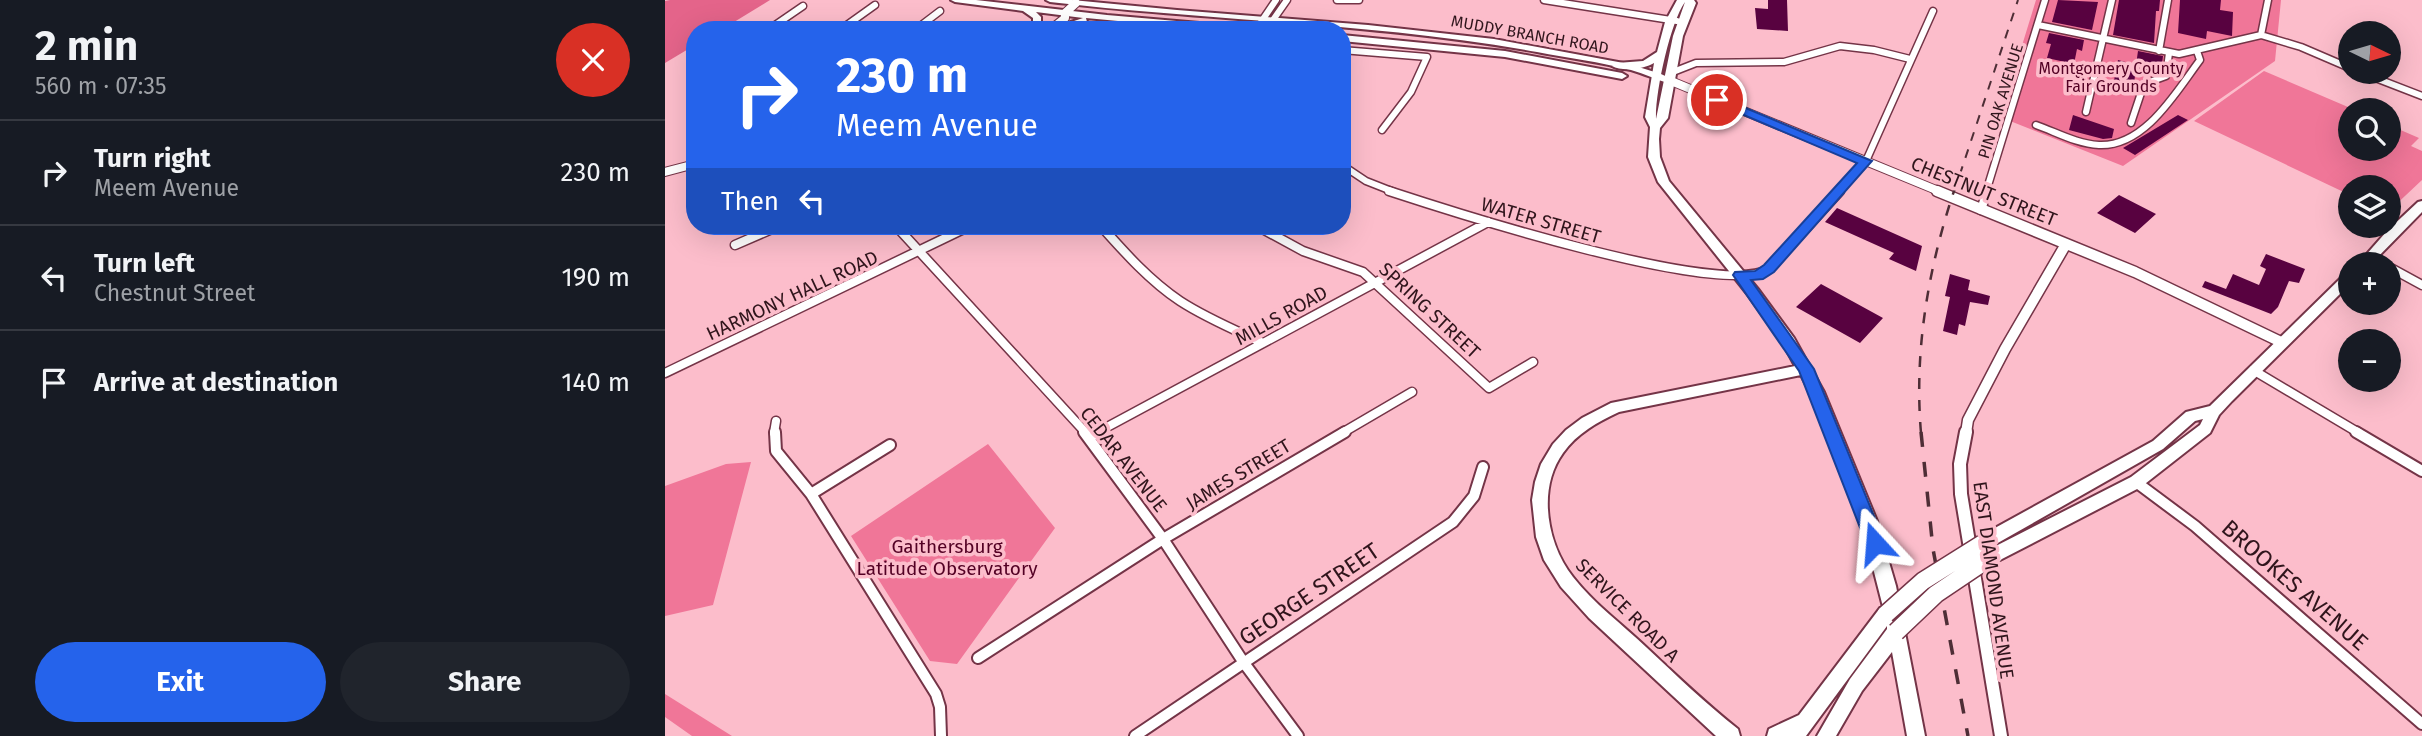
<!DOCTYPE html>
<meta charset="utf-8">
<style>
:root{--surface:#171b24;--page:#20242c;--text:#f1f3f6;--muted:#9ea1a6;--line:#363941;--accent:#2563eb}
body{margin:0;font-family:"Fira Sans",sans-serif;background:var(--page);color:var(--text);height:100vh;display:flex;flex-direction:column;font-size:26px;white-space:nowrap}
*{box-sizing:border-box;margin:0}
p{font-size:23px;color:var(--muted)}
.icon{flex:none;width:38px;height:38px;fill:none;stroke:currentColor;stroke-width:2;stroke-linecap:round;stroke-linejoin:round}
.map{position:relative;flex:1;overflow:hidden}
.side{display:flex;flex-direction:column;background:var(--surface);width:665px}
.side>*{flex:none}
.hud{position:absolute;left:21px;top:21px;width:665px;height:214px;border-radius:28px;box-shadow:0 7px 28px #0002;background:#2563eb;color:#fff;overflow:hidden}
.needle{width:46px;rotate:95deg}
.tools{position:absolute;left:1673px;top:21px;display:grid;gap:14px}
.tools a{display:grid;place-items:center;width:63px;height:63px;border-radius:50%;background:var(--surface);box-shadow:0 7px 28px #0002;font-size:35px}
.pin{position:absolute;display:grid;place-items:center;width:60px;height:60px;color:#fff;margin:-30px;border:4px solid #fff;border-radius:50%;box-shadow:0 2px 7px #0007}
.me{position:absolute;width:77px;margin:-38px;rotate:341deg;stroke-linejoin:round;filter:drop-shadow(0 0 5px #0008)}
.turn{display:flex;align-items:center;gap:24px;height:147px;padding:0 35px;font-size:32px}
.turn .icon{width:91px;height:91px;stroke-width:2.5}
.turn b{display:block;font-size:49px;line-height:60px}
.then{display:flex;align-items:center;height:66px;padding:0 35px;background:#0003;gap:14px;font-size:26px}
.round{display:grid;place-items:center;flex:none;width:74px;height:74px;border-radius:37px;background:var(--page)}
.summary{display:flex;align-items:center;justify-content:space-between;height:119px;padding:0 35px}
h1{font-size:42px;font-weight:700;line-height:52px}
.button{display:flex;gap:14px;margin-top:auto;padding:14px 35px}
.button a{flex:1;height:80px;border-radius:42px;background:var(--accent);color:#fff;font-size:28px;font-weight:700;line-height:80px;text-align:center}
.button a+a{background:var(--page);color:var(--text)}
ul{padding:0;list-style:none}
li{display:flex;align-items:center;gap:21px;height:105px;padding:0 35px;border-top:2px solid var(--line)}
li div{flex:1}
li b{display:block;font-size:26px}
li em{font-style:normal}
main{display:flex;flex:1;min-height:0}
.map>svg:first-child{display:block}
.green{fill:#f07698}
.forest{fill:#e4648a}
.building{fill:#580240}
.lines{fill:none;stroke-linecap:round;stroke-linejoin:round}
.minor-far2-casing{stroke:#743447;stroke-width:9}
.minor-far1-casing{stroke:#743447;stroke-width:11}
.minor-casing{stroke:#743447;stroke-width:14}
.tertiary-far2-casing{stroke:#743447;stroke-width:10}
.tertiary-far1-casing{stroke:#743447;stroke-width:13}
.tertiary-casing{stroke:#743447;stroke-width:16}
.secondary-casing{stroke:#743447;stroke-width:4}
.primary-casing{stroke:#743447;stroke-width:4}
.minor-far2{stroke:#fff;stroke-width:6}
.minor-far1{stroke:#fff;stroke-width:8}
.minor{stroke:#fff;stroke-width:10}
.tertiary-far2{stroke:#fff;stroke-width:8}
.tertiary-far1{stroke:#fff;stroke-width:10}
.tertiary{stroke:#fff;stroke-width:12}
.secondary{fill:#fff;fill-rule:evenodd}
.primary{fill:#fff;fill-rule:evenodd}
.rail-far2{stroke:#4e2e36;stroke-width:2;stroke-dasharray:9 9;stroke-linecap:butt}
.rail-far1{stroke:#4e2e36;stroke-width:2.5;stroke-dasharray:11 11;stroke-linecap:butt}
.rail{stroke:#4e2e36;stroke-width:3.5;stroke-dasharray:15 15;stroke-linecap:butt}
.primary-bridge-casing{stroke:#743447;stroke-width:20;stroke-linecap:butt}
.primary-bridge{stroke:#fff;stroke-width:17}
.route{fill:#2563eb;stroke:#184099;stroke-width:2}
.labels{text-anchor:middle;stroke-width:7;stroke-linejoin:round;paint-order:stroke}
.far-street-label{font-size:16px;fill:#30151c;stroke:#fcbdcb}
.far-park-label{font-size:16px;fill:#530024;stroke:#fcbdcb}
.street-label{font-size:19px;fill:#30151c;stroke:#fcbdcb}
.park-label{font-size:19px;fill:#530024;stroke:#fcbdcb}
.near-street-label{font-size:23px;fill:#30151c;stroke:#fcbdcb}
</style>
<main>
<section class="side">
<div class="summary"><div><h1>2 min</h1><p>560 m · 07:35</p></div><a class="round" style="background:#d93025;color:#fff"><svg class="icon" aria-label="close" viewBox="0 0 24 24"><path d="M6 6l12 12M18 6L6 18"/></svg></a></div>
<ul>
<li><svg class="icon" aria-label="right" viewBox="0 0 24 24"><path d="M7 20v-9h11M14 6l5 5-5 5"/></svg><div><b>Turn right</b><p>Meem Avenue</p></div><em>230 m</em></li>
<li><svg class="icon" aria-label="left" viewBox="0 0 24 24"><path d="M17 20v-9H6M10 6l-5 5 5 5"/></svg><div><b>Turn left</b><p>Chestnut Street</p></div><em>190 m</em></li>
<li><svg class="icon" aria-label="arrive" viewBox="0 0 24 24"><path d="M6 21V4h12l-3 4 3 4H6"/></svg><div><b>Arrive at destination</b></div><em>140 m</em></li>
</ul>
<div class="button"><a>Exit</a><a>Share</a></div>
</section>
<div class="map">
<svg width="1757" height="736" viewBox="0 0 1757 736">
<rect width="100%" height="100%" fill="#fcbdcb"/>
<!-- green -->
<path class="green" d="M1371,0h245l-6,61 -152,105 -123,-49z
M1599,71l91,39h-5v39h39v-24l30,13 -8,8 11,5v29l-33,31v-24h-39v8l-156,-74z
M323,444l67,84 -98,136 -27,-3 -79,-125z
M86,462l-38,143 -48,11v-130l61,-22z
M0,694l67,42h-40l-27,-19z"/>
<!-- forest -->
<path class="forest" d="M5,0h100l-49,30h-26v15l-30,18v-62z"/>
<!-- building -->
<path class="building" d="M1103,0h19l1,31 -31,-2 -2,-21 13,1z
M1393,0l40,2 -6,28 -40,-8z
M1454,0h41l-1,11h-3l-2,32 -41,-8z
M1515,0h41l-1,10 13,2 -1,24 -25,-5 -1,8 -28,-6z
M1384,33l35,7 -2,11 -5,-2 -3,15 -27,-6 4,-14 -5,-1z
M1473,51l25,5 -2,16 -20,-2 -1,7 -5,-1 -2,14 -20,-4 5,-26 18,5z
M1408,115l41,14 -2,9 -9,1 -34,-9z
M1513,115l10,5 -53,35 -12,-7z
M1454,195l37,19 -21,19 -38,-20z
M1172,208l85,38 -6,25 -27,-12 5,-6 -69,-31z
M1601,254l39,15 -6,14 -10,-2 -11,26 -7,7 -69,-27 3,-6 21,8 7,-15 26,11 7,-16 -6,-3z
M1285,274l20,6 -2,10 22,6 -2,9 -18,-3 -5,24 -6,-2 -2,11 -14,-4 7,-34 -5,-1z
M1156,284l62,34 -23,25 -64,-36z"/>
<g class="lines">
<!-- minor-far2 casing -->
<g class="minor-far2-casing">
<path id="minor-far2" d="M672,0h22
M879,0l133,21
M594,25l17,-25
M1373,25l141,29 82,-19 7,-35
M103,30l35,-24
M175,30l35,-25
M250,30l25,-19
M592,30l16,-10 14,-20
M1596,35l40,12 49,21
M677,50l85,7 -16,35 -29,38
M1494,51l9,-51
M1008,72l23,-9 88,-1 56,-16 34,4 36,9
M1695,72l62,24
M27,79l3,-2
M1421,112l26,-112
M1466,123l13,-39 22,-8 3,-23
M1371,125c20,7 41,19 63,20 46,2 77,-53 101,-85l-3,-9
M677,165l24,16 28,11
M1173,192l28,-31 67,-150
M1321,192l59,-192"/>
</g>
<!-- minor-far1 casing -->
<g class="minor-far1-casing">
<path id="minor-far1" d="M724,191c61,20 333,108 380,78l71,-78
M1316,210l6,-19
M231,226l190,207
M436,226c24,27 49,55 79,75 26,17 55,29 83,42
M592,226l46,25 60,21 126,116 44,-26
M70,245l44,-19
M1706,257l13,7
M1724,267l33,18
M1588,370l106,63
M0,373l305,-147
M109,433l2,-12
M431,433l392,-211
M677,433l70,-41"/>
</g>
<!-- minor casing -->
<g class="minor-casing">
<path id="minor" d="M110,432l1,19 35,43 125,200 4,13 1,29
M419,432l79,107 81,124 54,73
M1691,432l66,39
M424,437l10,-5
M1471,482l59,44 227,198
M146,494l79,-49
M313,658l185,-119 182,-107
M470,736l318,-214 21,-26 9,-29"/>
</g>
<!-- tertiary-far2 casing -->
<g class="tertiary-far2-casing">
<path id="tertiary-far2" d="M385,30l15,-12v-5l11,-10
M1006,81l270,111
M0,172l30,-8"/>
</g>
<!-- tertiary-far1 casing -->
<g class="tertiary-far1-casing">
<path id="tertiary-far1" d="M1272,191l198,81 146,70
M1301,433l2,-13 37,-71 61,-105"/>
</g>
<!-- tertiary casing -->
<g class="tertiary-casing">
<path id="tertiary" d="M1301,432l-6,32 1,30 40,242"/>
</g>
<!-- secondary casing -->
<g class="secondary-casing">
<path id="secondary" d="M286,0h25l131,15 139,12 4,3h-36l-128,-12 1,4 -26,8h-14l36,-12 -47,-6 5,5v13h-8v-12l-10,-7 -68,-9z
M381,0h26l105,10 191,15 126,14 135,25 32,10 15,7 -5,3c-14,-4 -26,-10 -40,-14 -31,-8 -63,-12 -94,-18 -161,-29 -325,-31 -487,-50z
M677,35l163,16 117,22 5,3 -5,3 -117,-22 -163,-16z"/>
</g>
<!-- primary casing -->
<g class="primary-casing">
<path id="primary" d="M1012,0h17l2,3 -13,33 -15,82 -8,10 -1,11 1,18 9,24 89,108 36,49 30,54 53,129 19,65 29,150h-18l-15,-84 -30,39 -26,45h-19l33,-57 37,-50v-3l-81,110h-39l2,-7 30,-14 81,-107 3,-1 -22,-86 -51,-129 -9,-17 -182,37c-21,10 -42,21 -56,41 -26,36 -16,91 10,124 21,27 49,47 73,70 30,28 60,57 92,82l2,7h-24l-127,-118 -28,-31 -17,-27 -8,-23 -4,-37 3,-18 6,-18 12,-20 13,-14 16,-12 29,-15 184,-37 -11,-21 -36,-50 -90,-113 -10,-25 2,-30 -5,-10 9,-54c-9,6 -32,9 -42,3l5,-3 26,-2 14,-9 8,-30zM1020,2l-12,34 -17,83c-1,-26 14,-96 29,-117z
M1757,201v11l-51,52h-13l29,-33 31,-29z
M1685,273v11l-118,117 -13,14 -9,18 -69,54 -141,73 -6,2 -6,-2 -2,-5 2,-5 143,-73 69,-52 3,-6 -8,2 -32,28 -167,95 -6,2 -6,-2 -2,-5 2,-5 169,-93 33,-29 24,-6 135,-132z"/>
</g>
<!-- minor-far2 -->
<use href="#minor-far2" class="minor-far2"/>
<!-- minor-far1 -->
<use href="#minor-far1" class="minor-far1"/>
<!-- minor -->
<use href="#minor" class="minor"/>
<!-- tertiary-far2 -->
<use href="#tertiary-far2" class="tertiary-far2"/>
<!-- tertiary-far1 -->
<use href="#tertiary-far1" class="tertiary-far1"/>
<!-- tertiary -->
<use href="#tertiary" class="tertiary"/>
<!-- secondary -->
<use href="#secondary" class="secondary"/>
<!-- primary -->
<use href="#primary" class="primary"/>
<!-- rail-far2 -->
<path class="rail-far2" d="M1289,192l64,-192"/>
<!-- rail-far1 -->
<path class="rail-far1" d="M1256,433c-7,-82 7,-164 33,-242"/>
<!-- rail -->
<path class="rail" d="M1256,432l12,117 35,187"/>
<!-- primary-bridge casing -->
<g class="primary-bridge-casing">
<path id="primary-bridge" d="M1221,614l37,-33 67,-42
M1231,632l40,-38 58,-39"/>
</g>
<!-- primary-bridge -->
<use href="#primary-bridge" class="primary-bridge"/>
</g>
<!-- route -->
<path class="route" d="M1052,96l155,65 -98,111 -11,7 -12,1 63,89 71,174 -3,6 -7,2 -6,-2 -3,-6 -67,-172 -66,-96 2,-3 20,-1 9,-6 93,-102 -144,-61 -2,-2z"/>
<g class="labels">
<!-- far-street labels -->
<g class="far-street-label">
<text transform="translate(865 34) rotate(10)" y="6">MUDDY BRANCH ROAD</text>
<text transform="translate(1335 101) rotate(-73)" y="6">PIN OAK AVENUE</text>
</g>
<!-- far-park labels -->
<g class="far-park-label">
<text x="1446" y="74">Montgomery County<tspan x="1446" dy="18">Fair Grounds</tspan></text>
</g>
<!-- street labels -->
<g class="street-label">
<text transform="translate(1319 191) rotate(22)" y="7">CHESTNUT STREET</text>
<text transform="translate(876 220) rotate(16)" y="7">WATER STREET</text>
<text transform="translate(127 295) rotate(-25)" y="7">HARMONY HALL ROAD</text>
<text transform="translate(765 310) rotate(43)" y="7">SPRING STREET</text>
<text transform="translate(616 315) rotate(-29)" y="7">MILLS ROAD</text>
<text transform="translate(459 459) rotate(52)" y="7">CEDAR AVENUE</text>
<text transform="translate(573 474) rotate(-31)" y="7">JAMES STREET</text>
<text transform="translate(1329 580) rotate(82)" y="7">EAST DIAMOND AVENUE</text>
<text transform="translate(963 610) rotate(45)" y="7">SERVICE ROAD A</text>
</g>
<!-- park labels -->
<g class="park-label">
<text x="282" y="553">Gaithersburg<tspan x="282" dy="22">Latitude Observatory</tspan></text>
</g>
<!-- near-street labels -->
<g class="near-street-label">
<text transform="translate(1630 585) rotate(41)" y="8">BROOKES AVENUE</text>
<text transform="translate(644 594) rotate(-34)" y="8">GEORGE STREET</text>
</g>
</g>
</svg>
<div class="tools">
<a><svg class="needle" viewBox="-14 -14 28 28"><path d="M0-13l5 13h-10z" fill="#e53935"/><path d="M0 13l5-13h-10z" fill="#9ea1a6"/></svg></a>
<a><svg class="icon" aria-label="search" viewBox="0 0 24 24"><circle cx="10" cy="10" r="6"/><path d="M15 15l6 6"/></svg></a>
<a><svg class="icon" aria-label="layers" viewBox="0 0 24 24"><path d="M12 4l9 5-9 5-9-5zM3 14l9 5 9-5"/></svg></a>
<a>+</a>
<a>−</a>
</div>
<div class="pin" style="left:1052px;top:100px;background:#d93025"><svg class="icon" aria-label="arrive" viewBox="0 0 24 24"><path d="M6 21V4h12l-3 4 3 4H6"/></svg></div>
<svg class="me" style="left:1210px;top:543px" viewBox="-20 -20 40 40"><path d="M0-17L14 15 0 8-14 15z" fill="#2563eb" stroke="#fff" stroke-width="4"/></svg>
<div class="hud">
<div class="turn"><svg class="icon" aria-label="right" viewBox="0 0 24 24"><path d="M7 20v-9h11M14 6l5 5-5 5"/></svg><div><b>230 m</b>Meem Avenue</div></div>
<div class="then">Then<svg class="icon" aria-label="left" viewBox="0 0 24 24"><path d="M17 20v-9H6M10 6l-5 5 5 5"/></svg></div>
</div>
</div>
</main>
